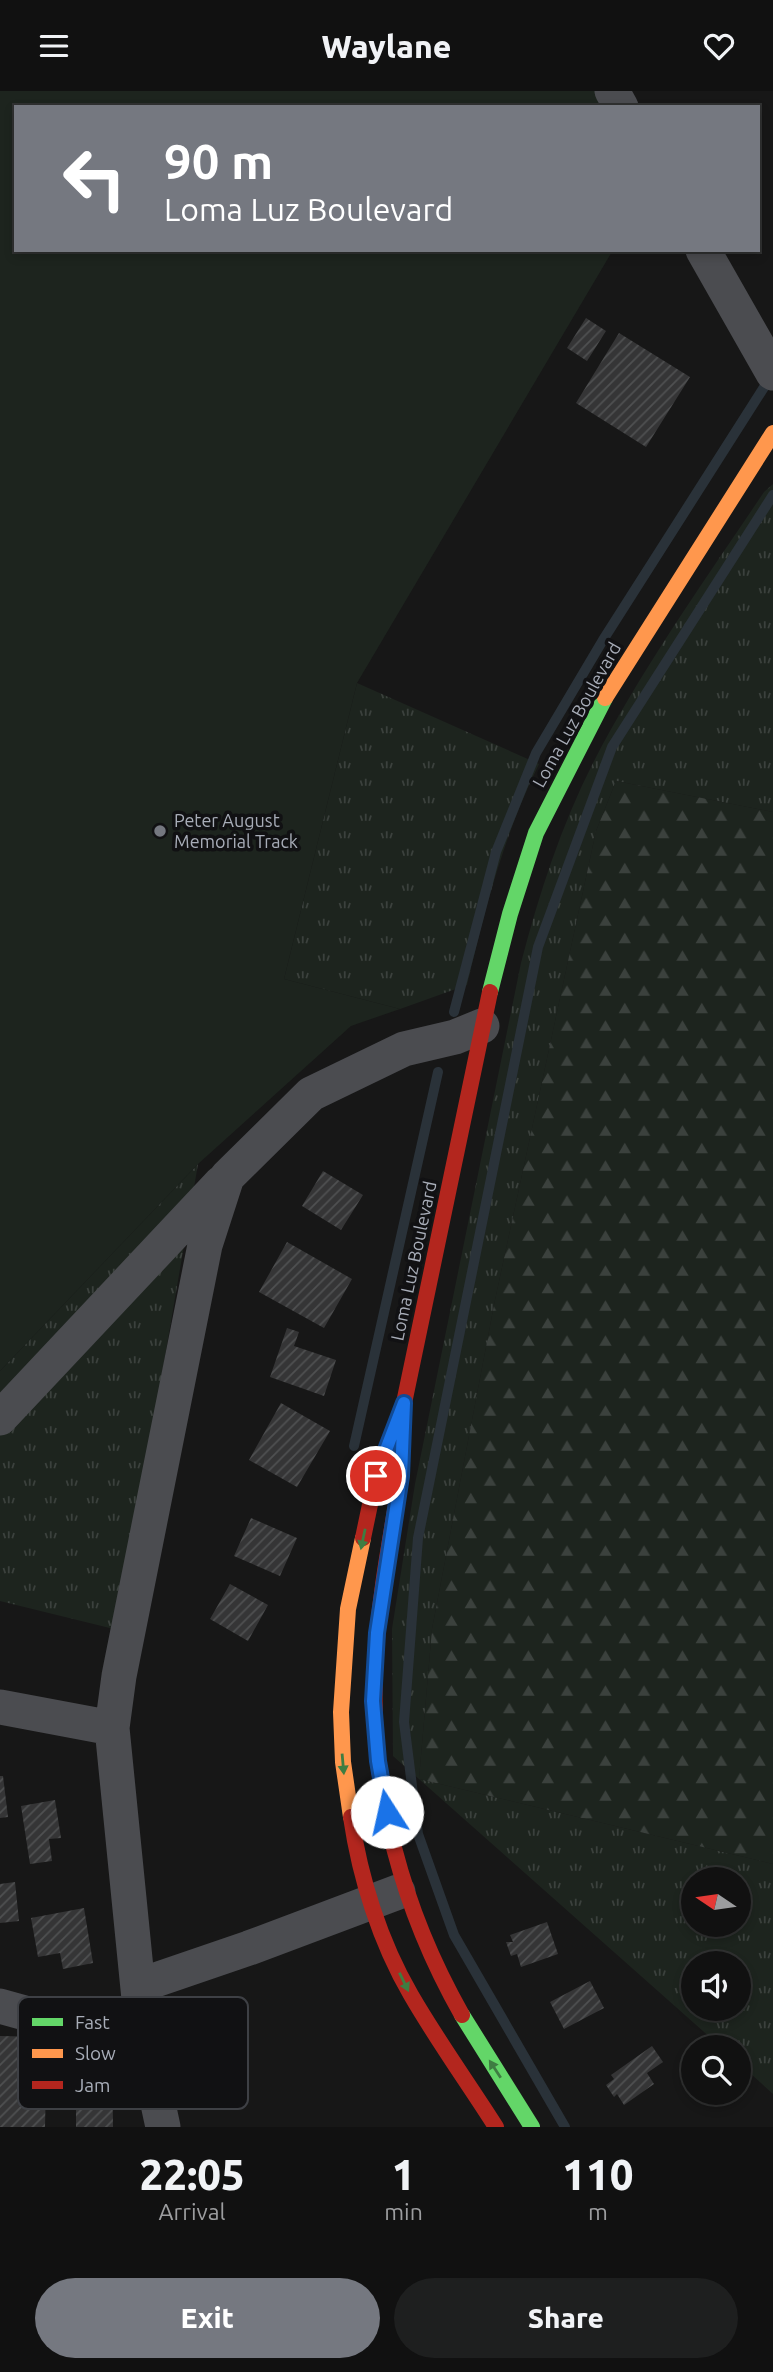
<!DOCTYPE html>
<style>
:root{--surface:#111;--page:#1e1f1f;--text:#f1f3f6;--muted:#9c9d9f;--line:#303131;--accent:#757880}
body{margin:0;font-family:Ubuntu,sans-serif;background:var(--page);color:var(--text);height:100vh;display:flex;flex-direction:column;font-size:26px;white-space:nowrap}
*{box-sizing:border-box;margin:0}
p{font-size:23px;color:var(--muted)}
.icon{flex:none;width:38px;height:38px;fill:none;stroke:currentColor;stroke-width:2;stroke-linecap:round;stroke-linejoin:round}
.map{position:relative;height:2036px;overflow:hidden}
.panel{display:flex;flex-direction:column;background:var(--surface);flex:1}
.panel>*{flex:none}
.banner{position:absolute;left:14px;top:14px;width:746px;height:147px;border-radius:0px;box-shadow:0 4px 10px #0003,0 0 0 2px var(--line);background:#757880;color:#fff;overflow:hidden}
.needle{width:46px;rotate:283deg}
.tools{position:absolute;left:681px;top:1776px;display:grid;gap:14px}
.tools a{display:grid;place-items:center;width:70px;height:70px;border-radius:50%;background:var(--surface);box-shadow:0 4px 10px #0003,0 0 0 2px var(--line);font-size:35px}
.pin{position:absolute;display:grid;place-items:center;width:60px;height:60px;color:#fff;margin:-30px;border:4px solid #fff;border-radius:50%;box-shadow:0 2px 7px #0007}
.me{position:absolute;width:77px;margin:-38px;rotate:350deg;stroke-linejoin:round;filter:drop-shadow(0 0 5px #0008)}
.turn{display:flex;align-items:center;gap:24px;height:147px;padding:0 35px;font-size:32px}
.turn .icon{width:91px;height:91px;stroke-width:2.5}
.turn b{display:block;font-size:49px;line-height:60px}
.eta{display:flex;justify-content:space-evenly;align-items:center;height:119px;text-align:center}
.eta b{font-size:42px;font-weight:800;line-height:49px}
.action{display:flex;gap:14px;margin-top:auto;padding:14px 35px}
.action a{flex:1;height:80px;border-radius:42px;background:var(--accent);color:#fff;font-size:28px;font-weight:800;line-height:80px;text-align:center}
.action a+a{background:var(--page);color:var(--text)}
header{display:flex;justify-content:space-between;align-items:center;height:91px;padding:0 35px;background:var(--surface);font-size:32px;font-weight:800}
.map>svg:first-child{display:block}
.grass{fill:url(#grass-tufts);fill-rule:evenodd}
.forest{fill:url(#forest-firs)}
.park{fill:#1d241e}
.lines{fill:none;stroke-linecap:round;stroke-linejoin:round}
.stream{stroke:#2a3239;stroke-width:10}
.building{fill:url(#building-hatch)}
.street{stroke:#4b4c50;stroke-width:35}
.fast{stroke:#63d668;stroke-width:16}
.slow{stroke:#ff974d;stroke-width:16}
.jam{stroke:#b3261e;stroke-width:16}
.oneway{fill:#3e7d42}
.route-casing{stroke:#114b97;stroke-width:18}
.route{stroke:#1a73e8;stroke-width:12}
.poi-dot{fill:#757880;stroke:#111113;stroke-width:2.5}
.labels{text-anchor:middle;stroke-width:7;stroke-linejoin:round;paint-order:stroke}
.street-label{font-size:18px;fill:#a8adb8;stroke:#111113}
.poi-label{font-size:18px;fill:#a8adb8;stroke:#111113;text-anchor:start}
.key{fill:#111113;stroke:#3e4045;stroke-width:2}
.key-label{font-size:19px;fill:#a8adb8}
</style>
<header><svg class="icon" aria-label="menu" viewBox="0 0 24 24"><path d="M4 6h16M4 12h16M4 18h16"/></svg>Waylane<svg class="icon" aria-label="heart" viewBox="0 0 24 24"><path d="M12 20l-8-8c-3-5 5-10 8-4 3-6 11-1 8 4z"/></svg></header>
<div class="map">
<svg width="773" height="2036" viewBox="0 0 773 2036">
<defs>
<pattern id="grass-tufts" width="24" height="20" patternUnits="userSpaceOnUse" patternTransform="scale(1.75)"><rect width="24" height="20" fill="#1d241e"/><path d="M3 7l-1-3M5 7V3M7 7l1-3M15 17l-1-3M17 17v-4M19 17l1-3" fill="none" stroke="#3b413d"/></pattern>
<pattern id="forest-firs" width="22" height="20" patternUnits="userSpaceOnUse" patternTransform="scale(1.75)"><rect width="22" height="20" fill="#1d241e"/><path d="M5 1l3.5 6h-7zM16 11l3.5 6h-7z" fill="#3b413d"/></pattern>
<pattern id="building-hatch" width="6" height="6" patternUnits="userSpaceOnUse" patternTransform="scale(1.75)"><rect width="6" height="6" fill="#353536"/><path d="M-1 1l2-2M0 6l6-6M5 7l2-2" fill="none" stroke="#4f5051"/></pattern>
</defs>
<rect width="100%" height="100%" fill="#171717"/>
<!-- grass -->
<path class="grass" d="M773,393v328l-157,-31 -20,50 -101,469 -63,329 -13,150 354,85v230l-34,-31 -1,-16h-17l-328,-291 -1,-127 23,-145 106,-521c18,-69 40,-137 72,-200 49,-95 112,-183 171,-271zM693,1788h45v46h-45zM693,1872h45v46h-45z
M357,592l182,81c-35,70 -54,145 -72,221l-67,24 -116,-30z
M198,1073l-80,466 -118,-29v-230z"/>
<!-- forest -->
<path class="forest" d="M616,690l157,31v1052l-354,-85 13,-150 63,-329 101,-469z"/>
<!-- park -->
<path class="park" d="M0,0h598l9,16h-591v143h597l-256,433 -73,296 116,30 -49,17 -153,138 -198,207z"/>
<g class="lines">
<!-- stream -->
<path class="stream" d="M454,921l42,-160 40,-99 67,-113 165,-259
M354,1355l84,-374
M565,2036l-111,-192 -36,-101 -14,-112 14,-184 120,-591 74,-200 161,-252"/>
</g>
<!-- building -->
<path class="building" d="M586,227l20,13 -19,30 -20,-13z
M619,242l71,44 -44,70 -70,-44z
M323,1080l40,24 -22,35 -39,-24z
M287,1151l65,37 -28,49 -65,-36z
M287,1237l12,4 -5,14 42,14 -12,36 -54,-19z
M281,1312l49,28 -33,56 -48,-27z
M251,1427l46,20 -17,38 -46,-20z
M230,1493l38,21 -20,36 -38,-22z
M0,1685h3l5,41 -8,1z
M55,1709l6,38 -12,1 3,22 -22,3 -9,-58z
M15,1791l4,39 -19,2v-39z
M84,1817l9,55 -30,6 -3,-16 -22,4 -7,-39z
M547,1831l11,32 -37,13 -4,-13 -6,2 -5,-14h7l-3,-7z
M590,1890l14,27 -40,21 -14,-27z
M0,1945l47,1 -2,90h-45z
M112,1954l1,82h-37v-41h-11v-28l23,-1v-11z
M652,1955l11,16 -16,11 7,11 -30,21 -7,-11 -3,3 -8,-12 8,-6 -3,-4z"/>
<g class="lines">
<!-- street -->
<path class="street" d="M612,0l9,16
M703,159l70,123
M0,1327l221,-235
M0,1616l112,21
M138,1895l111,-38 149,-56
M0,1915l61,17 27,4 54,2
M163,2036l-21,-98 -30,-301 7,-52 86,-431 22,-68 84,-83 93,-45 51,-12 27,-11"/>
<!-- fast -->
<path class="fast" d="M490,901l20,-78 26,-81 69,-135
M462,1924l70,112"/>
<!-- slow -->
<path class="slow" d="M605,607l168,-265
M351,1726l-8,-55 -2,-50 7,-103 15,-71"/>
<!-- jam -->
<path class="jam" d="M400,1391c-11,63 -23,127 -25,191 -5,119 28,238 87,342
M363,1447l13,-62 28,-73 86,-411
M351,1726c9,61 29,125 60,178 26,45 57,88 85,132"/>
</g>
<!-- one-way arrows -->
<defs><path id="oneway-solid" d="M-6-.8H1V-3.2L6.5 0L1 3.2V.8H-6Z" transform="scale(1.75)"/></defs>
<g class="oneway">
<use href="#oneway-solid" transform="translate(363 1448) rotate(102)"/>
<use href="#oneway-solid" transform="translate(343 1673) rotate(85)"/>
<use href="#oneway-solid" transform="translate(404 1891) rotate(64)"/>
<use href="#oneway-solid" transform="translate(495 1978) rotate(-123)"/>
</g>
<g class="lines">
<!-- route casing -->
<g class="route-casing">
<path id="route" d="M376,1385l28,-73 -3,73 -24,157 -4,68 5,60 9,51"/>
</g>
<!-- route -->
<use href="#route" class="route"/>
</g>
<!-- markers -->
<circle class="poi-dot" cx="160" cy="740" r="7"/>
<g class="labels">
<!-- street labels -->
<g class="street-label">
<text transform="translate(577 624) rotate(-61)" y="6">Loma Luz Boulevard</text>
<text transform="translate(414 1170) rotate(-78)" y="6">Loma Luz Boulevard</text>
</g>
<!-- poi labels -->
<g class="poi-label">
<text x="174" y="736">Peter August<tspan x="174" dy="21">Memorial Track</tspan></text>
</g>
</g>
<!-- legend -->
<rect x="18" y="1906" width="230" height="112" rx="10" class="key"/>
<rect x="32" y="1927" width="31" height="8" fill="#63d668"/>
<rect x="32" y="1958" width="31" height="9" fill="#ff974d"/>
<rect x="32" y="1990" width="31" height="8" fill="#b3261e"/>
<g class="key-label">
<text x="75" y="1938">Fast</text>
<text x="75" y="1969">Slow</text>
<text x="75" y="2001">Jam</text>
</g>
</svg>
<div class="tools">
<a><svg class="needle" viewBox="-14 -14 28 28"><path d="M0-13l5 13h-10z" fill="#e53935"/><path d="M0 13l5-13h-10z" fill="#9c9d9f"/></svg></a>
<a><svg class="icon" aria-label="sound" viewBox="0 0 24 24"><path d="M4 9h4l5-4v14l-5-4H4zM17 9q2 3 0 6"/></svg></a>
<a><svg class="icon" aria-label="search" viewBox="0 0 24 24"><circle cx="10" cy="10" r="6"/><path d="M15 15l6 6"/></svg></a>
</div>
<div class="pin" style="left:376px;top:1385px;background:#d93025"><svg class="icon" aria-label="arrive" viewBox="0 0 24 24"><path d="M6 21V4h12l-3 4 3 4H6"/></svg></div>
<svg class="me" style="left:387px;top:1721px" viewBox="-20 -20 40 40"><circle r="19" fill="#fff"/><path d="M0-13L10 11 0 6-10 11z" fill="#1a73e8"/></svg>
<div class="banner">
<div class="turn"><svg class="icon" aria-label="left" viewBox="0 0 24 24"><path d="M17 20v-9H6M10 6l-5 5 5 5"/></svg><div><b>90 m</b>Loma Luz Boulevard</div></div>
</div>
</div>
<section class="panel">
<div class="eta">
<div><b>22:05</b><p>Arrival</p></div>
<div><b>1</b><p>min</p></div>
<div><b>110</b><p>m</p></div>
</div>
<div class="action"><a>Exit</a><a>Share</a></div>
</section>
